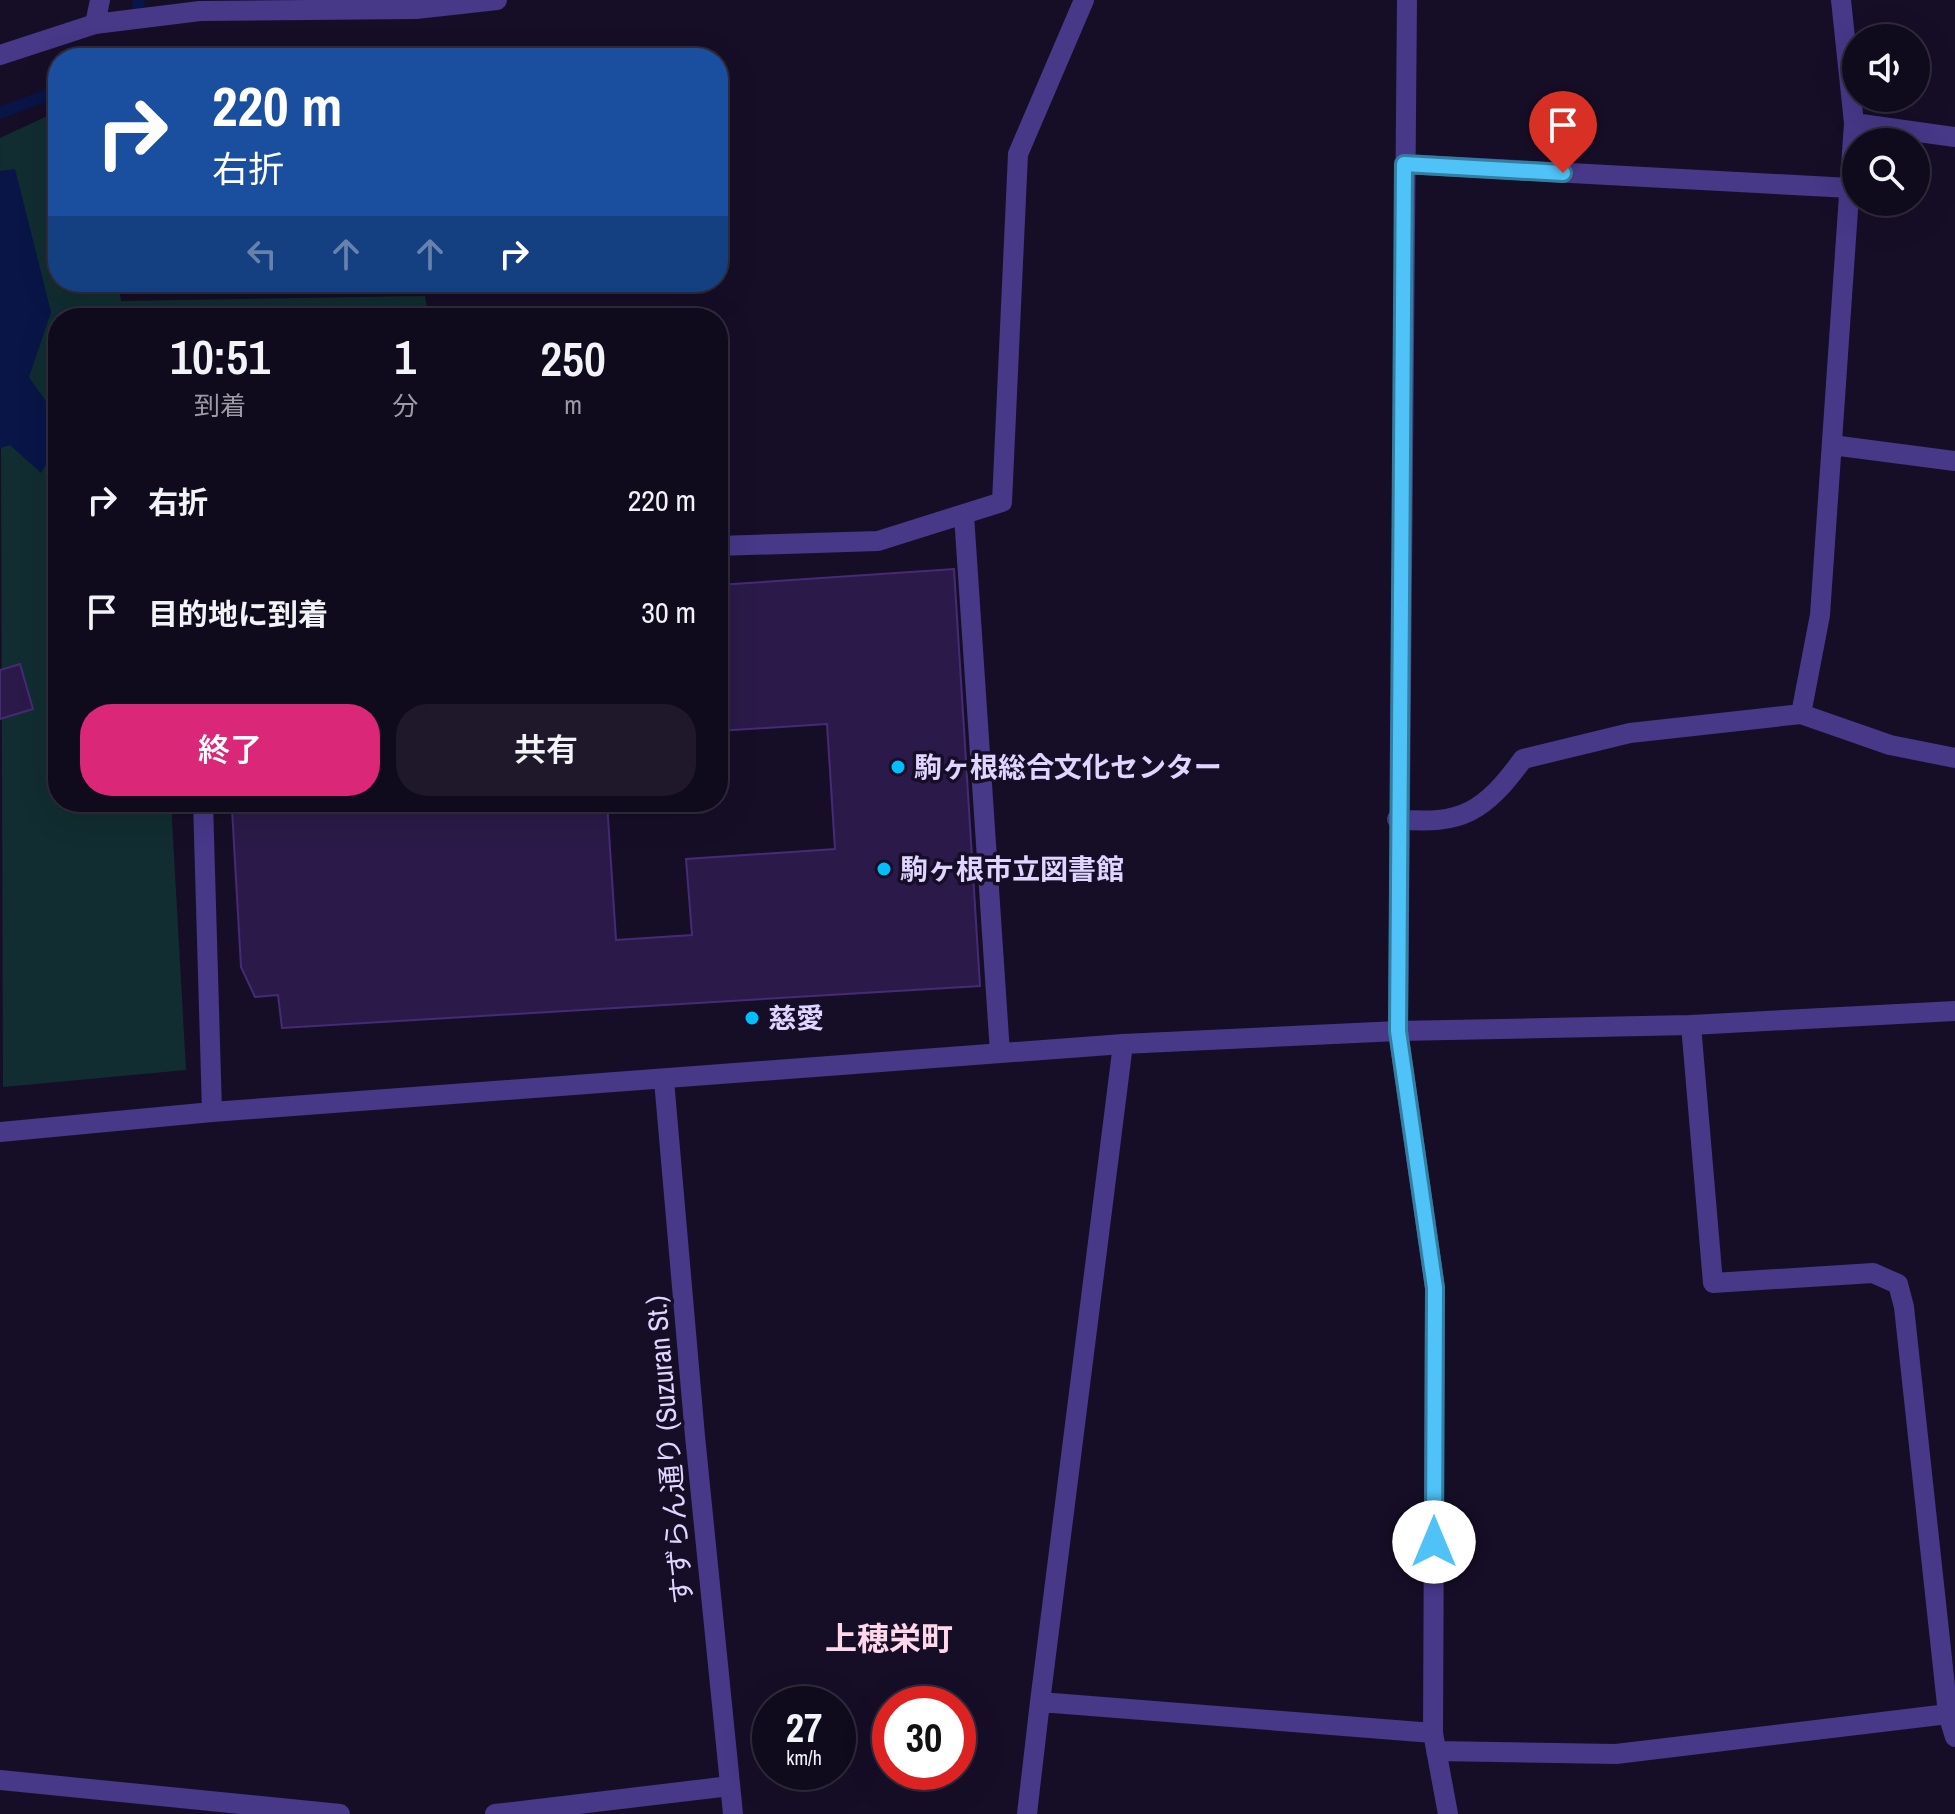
<!DOCTYPE html>
<html lang="ja">
<meta charset="utf-8">
<style>
:root{--surface:#100a1d;--page:#1e182a;--text:#f1f3f6;--muted:#9c9aa4;--line:#302b3b;--accent:#db2777}
body{margin:0;font-family:"Archivo Narrow","Noto Sans JP",sans-serif;background:var(--page);color:var(--text);height:100vh;display:flex;flex-direction:column;font-size:30px;white-space:nowrap}
*{box-sizing:border-box;margin:0}
p{font-size:26px;color:var(--muted)}
.icon{flex:none;width:44px;height:44px;fill:none;stroke:currentColor;stroke-width:2;stroke-linecap:round;stroke-linejoin:round}
.map{position:relative;flex:1;overflow:hidden}
.drawer{position:absolute;left:48px;top:308px;width:680px;height:504px;display:flex;flex-direction:column;background:var(--surface);border-radius:32px;box-shadow:0 8px 32px #0002,0 0 0 2px var(--line)}
.drawer>*{flex:none}
.banner{position:absolute;left:48px;top:48px;width:680px;height:244px;border-radius:32px;box-shadow:0 8px 32px #0002,0 0 0 2px var(--line);background:#1a4fa0;color:#fff;overflow:hidden}
.controls{position:absolute;left:1842px;top:24px;display:grid;gap:16px}
.controls a{display:grid;place-items:center;width:88px;height:88px;border-radius:50%;background:var(--surface);box-shadow:0 8px 32px #0002,0 0 0 2px var(--line);font-size:40px}
.speed{position:absolute;left:752px;top:1686px;display:flex;gap:16px;font-size:40px;font-weight:700;text-align:center}
.speed>*{display:grid;place-content:center;width:104px;height:104px;border-radius:50%;background:var(--surface);box-shadow:0 8px 32px #0002,0 0 0 2px var(--line);line-height:1}
.speed small{font-size:20px;font-weight:400}
.speed .limit{border:12px solid #d22;background:#fff;color:#111}
.pin{position:absolute;display:grid;place-items:center;width:68px;height:68px;color:#fff;margin:-82px -34px;border-radius:50% 50% 50% 0;rotate:-45deg;box-shadow:0 0 8px #0007}
.pin .icon{rotate:45deg}
.me{position:absolute;width:88px;margin:-44px;rotate:0deg;stroke-linejoin:round;filter:drop-shadow(0 0 6px #0008)}
.turn{display:flex;align-items:center;gap:28px;height:168px;padding:0 32px;font-size:36px}
.turn .icon{width:104px;height:104px;stroke-width:2.5}
.turn b{display:block;font-size:56px;line-height:68px}
.lanes{display:flex;align-items:center;height:76px;padding:0 32px;background:#0003;justify-content:center;gap:40px;direction:ltr}
.lanes .off{opacity:.35}
.eta{display:flex;justify-content:space-evenly;align-items:center;height:136px;text-align:center}
.eta b{font-size:48px;font-weight:600;line-height:56px}
.button{display:flex;gap:16px;margin-top:auto;padding:16px 32px}
.button a{flex:1;height:92px;border-radius:32px;background:var(--accent);color:#fff;font-size:32px;font-weight:600;line-height:92px;text-align:center}
.button a+a{background:var(--page);color:var(--text)}
ul{padding:0;list-style:none}
li{display:flex;align-items:center;gap:24px;height:112px;padding:0 32px}
li div{flex:1}
li b{display:block;font-size:30px}
li em{font-style:normal}
.map>svg:first-child{display:block}
.green{fill:#112d31}
.water{fill:#081546}
.lines{fill:none;stroke-linecap:round;stroke-linejoin:round}
.stream{stroke:#081546;stroke-width:12}
.building{fill:#2b1a49;stroke:#452b75;stroke-width:2}
.minor{stroke:#473888;stroke-width:20}
.tertiary{stroke:#473888;stroke-width:20}
.route-casing{stroke:#337fa1;stroke-width:20}
.route{stroke:#4fc3f7;stroke-width:14}
.poi-dot{fill:#01beff;stroke:#160e27;stroke-width:3}
.labels{text-anchor:middle;stroke-width:7;stroke-linejoin:round;paint-order:stroke}
.poi-label{font-size:28px;font-weight:bold;fill:#e0d5ff;stroke:#160e27;text-anchor:start}
.street-label{font-size:28px;fill:#e0d5ff;stroke:#160e27}
.quarter-label{font-size:32px;font-weight:bold;fill:#ffd7ea;stroke:#160e27}
</style>
<div class="map">
<svg width="1955" height="1814" viewBox="0 0 1955 1814">
<rect width="100%" height="100%" fill="#160e27"/>
<!-- green -->
<path class="green" d="M58,111v171h60l3,19 304,-5 4,22h-371v484h113l15,268 -183,17 -3,-949z"/>
<!-- water -->
<path class="water" d="M15,169l36,143 -22,65c29,43 42,48 12,96l-31,-28 -10,3v-277z"/>
<g class="lines">
<!-- stream -->
<path class="stream" d="M138,6l1,-6
M0,113l58,-22"/>
</g>
<!-- building -->
<path class="building" d="M954,569l26,417 -698,42 -4,-33 -23,2 -14,-30 -9,-158 38,-2v-5h337l9,138 76,-5 -6,-76 149,-10 -8,-125 -109,7v-146z
M20,664l13,45 -33,10v-49z"/>
<g class="lines">
<!-- minor -->
<path class="minor" d="M1407,0l-9,1031 37,257 -2,445 15,81
M95,24l5,-24
M1854,123l101,14
M1404,164l446,24
M1832,445l123,16
M964,515l36,538
M718,546l160,-5 124,-39 16,-348 66,-154
M1801,714l19,-99 34,-492 -13,-123
M203,802l9,310
M1397,819c65,7 88,-8 126,-60l107,-26 171,-19 89,31 65,13
M1691,1025l22,258 160,-10 25,11 6,23 44,407 7,23
M1040,1702l83,-658
M1436,1751l180,3 332,-40
M0,1780l340,34
M495,1814l235,-28
M1027,1814l13,-112 393,31"/>
<!-- tertiary -->
<path class="tertiary" d="M0,55l95,-31 105,-13 216,-2 81,-9
M664,1080l31,356 38,378
M0,1132l212,-20 911,-68 275,-13 293,-6 264,-14"/>
</g>
<g class="lines">
<!-- route casing -->
<g class="route-casing">
<path id="route" d="M1434,1542l1,-254 -37,-257 6,-867 159,9"/>
</g>
<!-- route -->
<use href="#route" class="route"/>
</g>
<!-- markers -->
<g class="poi-dot">
<circle cx="898" cy="767" r="8"/>
<circle cx="884" cy="869" r="8"/>
<circle cx="752" cy="1018" r="8"/>
</g>
<g class="labels">
<!-- poi labels -->
<g class="poi-label">
<text x="914" y="777">駒ヶ根総合文化センター</text>
<text x="900" y="879">駒ヶ根市立図書館</text>
<text x="768" y="1028">慈愛</text>
</g>
<!-- street labels -->
<g class="street-label">
<text transform="translate(669 1450) rotate(-95)" y="10">すずらん通り (Suzuran St.)</text>
</g>
<!-- quarter labels -->
<g class="quarter-label">
<text x="889" y="1650">上穂栄町</text>
</g>
</g>
</svg>
<div class="controls">
<a><svg class="icon" aria-label="sound" viewBox="0 0 24 24"><path d="M4 9h4l5-4v14l-5-4H4zM17 9q2 3 0 6"/></svg></a>
<a><svg class="icon" aria-label="search" viewBox="0 0 24 24"><circle cx="10" cy="10" r="6"/><path d="M15 15l6 6"/></svg></a>
</div>
<div class="speed"><div>27<small>km/h</small></div><div class="limit">30</div></div>
<div class="pin" style="left:1563px;top:173px;background:#d93025"><svg class="icon" aria-label="arrive" viewBox="0 0 24 24"><path d="M6 21V4h12l-3 4 3 4H6"/></svg></div>
<svg class="me" style="left:1434px;top:1542px" viewBox="-20 -20 40 40"><circle r="19" fill="#fff"/><path d="M0-13L10 11 0 6-10 11z" fill="#4fc3f7"/></svg>
<div class="banner">
<div class="turn"><svg class="icon" aria-label="right" viewBox="0 0 24 24"><path d="M7 20v-9h11M14 6l5 5-5 5"/></svg><div><b>220 m</b>右折</div></div>
<div class="lanes"><svg class="icon off" aria-label="left" viewBox="0 0 24 24"><path d="M17 20v-9H6M10 6l-5 5 5 5"/></svg><svg class="icon off" aria-label="ahead" viewBox="0 0 24 24"><path d="M12 20V5M6 11l6-6 6 6"/></svg><svg class="icon off" aria-label="ahead" viewBox="0 0 24 24"><path d="M12 20V5M6 11l6-6 6 6"/></svg><svg class="icon" aria-label="right" viewBox="0 0 24 24"><path d="M7 20v-9h11M14 6l5 5-5 5"/></svg></div>
</div>
<section class="drawer">
<div class="eta">
<div><b>10:51</b><p>到着</p></div>
<div><b>1</b><p>分</p></div>
<div><b>250</b><p>m</p></div>
</div>
<ul>
<li><svg class="icon" aria-label="right" viewBox="0 0 24 24"><path d="M7 20v-9h11M14 6l5 5-5 5"/></svg><div><b>右折</b></div><em>220 m</em></li>
<li><svg class="icon" aria-label="arrive" viewBox="0 0 24 24"><path d="M6 21V4h12l-3 4 3 4H6"/></svg><div><b>目的地に到着</b></div><em>30 m</em></li>
</ul>
<div class="button"><a>終了</a><a>共有</a></div>
</section>
</div>
